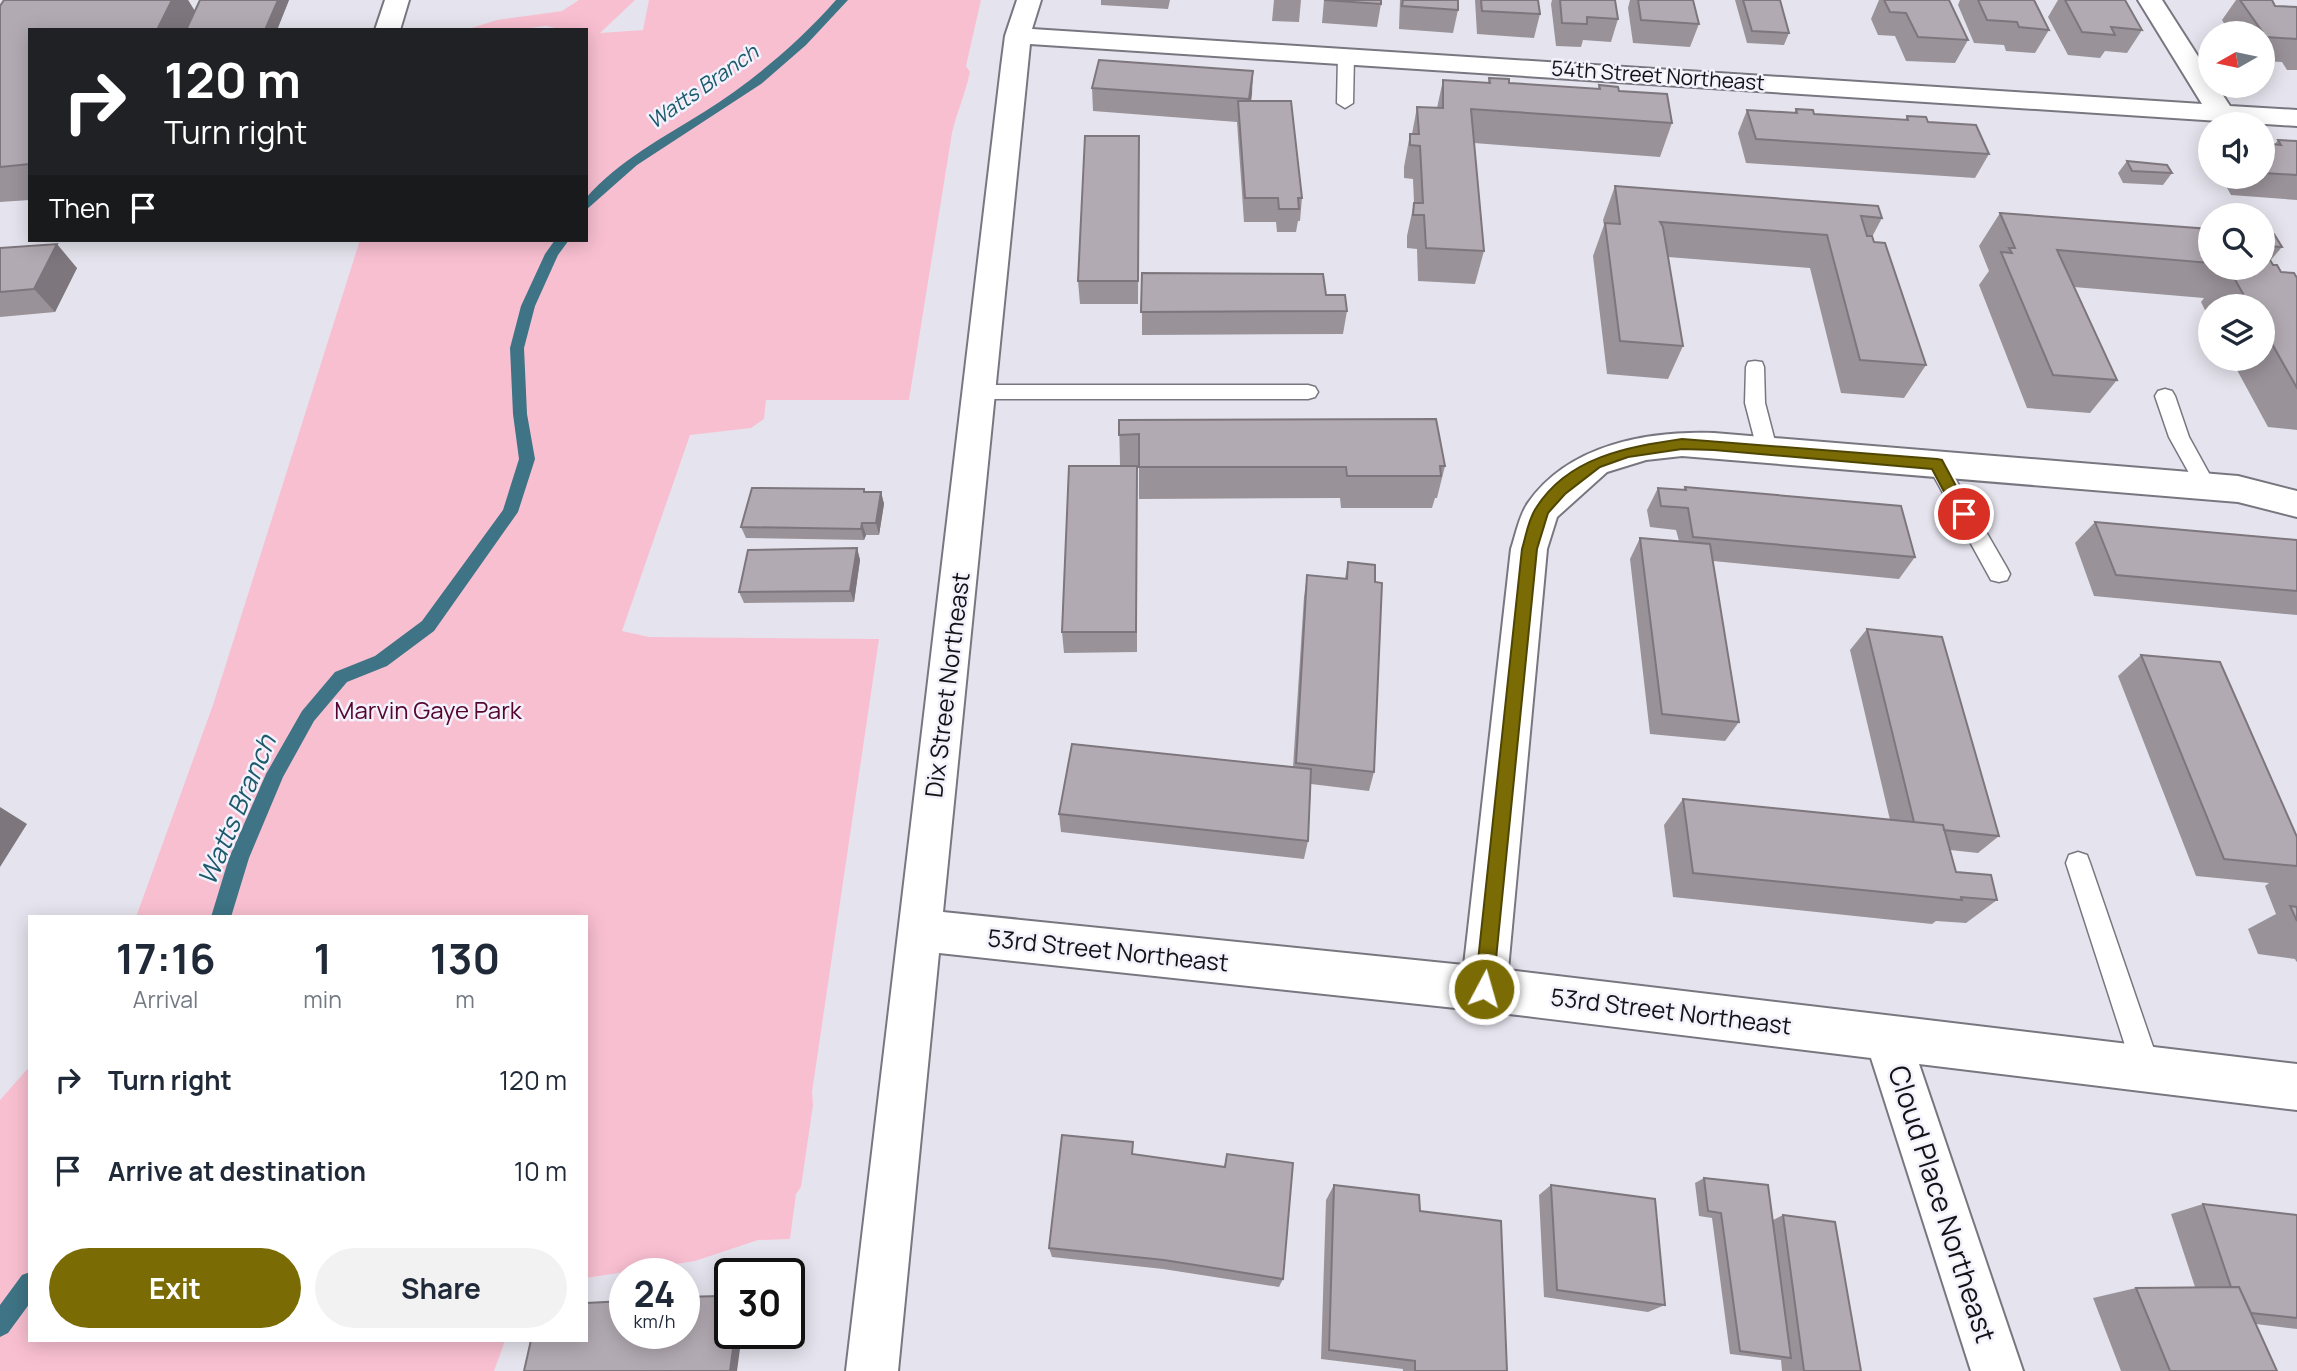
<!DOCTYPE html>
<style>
:root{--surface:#fff;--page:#f2f2f3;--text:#1f2937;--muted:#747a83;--accent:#7a6b04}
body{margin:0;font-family:Manrope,sans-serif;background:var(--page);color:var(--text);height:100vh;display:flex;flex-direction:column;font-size:26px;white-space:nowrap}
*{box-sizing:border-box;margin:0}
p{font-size:23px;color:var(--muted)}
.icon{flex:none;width:38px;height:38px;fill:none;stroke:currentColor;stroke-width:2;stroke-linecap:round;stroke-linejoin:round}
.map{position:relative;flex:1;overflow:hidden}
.side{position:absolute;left:28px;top:915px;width:560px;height:427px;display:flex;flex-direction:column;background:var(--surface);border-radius:0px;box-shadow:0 4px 18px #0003}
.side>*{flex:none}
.guide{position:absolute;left:28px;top:28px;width:560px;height:214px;border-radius:0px;box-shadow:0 4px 18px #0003;background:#202124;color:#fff;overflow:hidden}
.needle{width:46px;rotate:261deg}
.controls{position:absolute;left:2198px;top:21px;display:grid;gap:14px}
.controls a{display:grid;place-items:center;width:77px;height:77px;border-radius:50%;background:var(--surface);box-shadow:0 4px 18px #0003;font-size:35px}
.speed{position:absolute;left:609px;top:1258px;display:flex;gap:14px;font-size:35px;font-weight:700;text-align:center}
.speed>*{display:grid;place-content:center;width:91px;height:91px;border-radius:50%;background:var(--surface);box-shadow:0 4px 18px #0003;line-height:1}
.speed small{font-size:18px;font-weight:400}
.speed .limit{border:4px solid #111;border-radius:10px;background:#fff;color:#111}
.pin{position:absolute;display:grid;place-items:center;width:60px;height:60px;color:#fff;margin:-30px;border:4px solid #fff;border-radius:50%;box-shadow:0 2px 7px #0007}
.me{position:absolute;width:77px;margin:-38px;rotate:6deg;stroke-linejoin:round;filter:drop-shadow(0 0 5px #0008)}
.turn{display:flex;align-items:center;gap:24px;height:147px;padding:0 21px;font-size:32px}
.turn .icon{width:91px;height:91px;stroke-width:2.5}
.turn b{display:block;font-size:49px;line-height:60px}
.then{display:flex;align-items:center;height:66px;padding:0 21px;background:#0003;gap:14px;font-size:26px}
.eta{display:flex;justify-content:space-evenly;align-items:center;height:119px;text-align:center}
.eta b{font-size:42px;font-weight:700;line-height:49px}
.cta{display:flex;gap:14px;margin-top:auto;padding:14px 21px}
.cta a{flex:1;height:80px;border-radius:42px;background:var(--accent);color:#fff;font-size:28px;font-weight:700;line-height:80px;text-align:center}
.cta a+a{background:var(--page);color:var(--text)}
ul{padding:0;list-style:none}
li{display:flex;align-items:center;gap:21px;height:91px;padding:0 21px}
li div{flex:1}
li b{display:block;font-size:26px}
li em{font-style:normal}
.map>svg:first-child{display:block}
.green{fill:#f8bfd1}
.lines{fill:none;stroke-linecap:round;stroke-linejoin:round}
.stream{fill:#3e7485;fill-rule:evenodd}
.service-casing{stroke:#787780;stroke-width:3}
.minor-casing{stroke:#787780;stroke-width:4}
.service{fill:#fff;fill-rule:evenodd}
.minor{fill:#fff;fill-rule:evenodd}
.wall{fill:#999299}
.shaded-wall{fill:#7d777d}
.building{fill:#b2aab2;stroke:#7d777d;stroke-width:2}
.route{fill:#7a6b04;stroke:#4f4603;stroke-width:2}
.labels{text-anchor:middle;stroke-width:5;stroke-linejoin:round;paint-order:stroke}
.far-street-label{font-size:21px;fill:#131316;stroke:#f2f1fc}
.far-water-label{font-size:21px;font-style:italic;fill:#1b596b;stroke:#f2f1fc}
.street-label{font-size:24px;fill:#131316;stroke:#f2f1fc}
.park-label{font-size:24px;fill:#55062e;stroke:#f2f1fc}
.water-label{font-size:26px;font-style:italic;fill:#1b596b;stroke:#f2f1fc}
.near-street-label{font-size:28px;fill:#131316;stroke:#f2f1fc}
</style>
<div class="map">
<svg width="2297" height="1371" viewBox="0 0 2297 1371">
<rect width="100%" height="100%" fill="#e5e4ee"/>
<!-- green -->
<path class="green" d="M579,0h56l-35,33 43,-3 6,-30h332l-15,66 4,6c-5,23 -13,40 -18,61l-43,267h-143l-2,19 -13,9 -61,7 -68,196 27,6 230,2 -67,453 1,13 -12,82 -5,7 -6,45 -32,1 -63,21 -109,17v-361h-450l77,-212 147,-465h226v-210h-22l-18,-4 -33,4h-48l32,-10 65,-9z
M30,1066v274l475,1 -11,30h-494v-271z"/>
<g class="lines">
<!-- stream -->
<path class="stream" d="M836,0h12l-42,45 -45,39 -124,81 -51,45v-12c33,-38 77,-60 118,-86 49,-31 94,-69 132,-112z
M555,240h14l-11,15 -23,51 -11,42 3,66 8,45 -17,53 -84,119 -47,35 -40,16 -33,39 -31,56 -34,81 -18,59h-20l18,-59 37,-84 36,-63 33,-39 40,-16 47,-35 81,-111 16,-51 -6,-45 -3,-66 11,-42 24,-52z
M30,1272v31l-22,30 -8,4v-32l22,-30z"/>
<!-- service casing -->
<g class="service-casing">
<path id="service" d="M1346,51l8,5 -1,47 -8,5 -8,-5 1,-47z
M1755,361l7,1 2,5 1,36 12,46 -3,5 -7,2 -7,-2 -3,-5 -12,-46 1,-36 2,-5z
M981,385h327l7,2 3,5 -3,5 -7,2h-327l-7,-2 -3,-5 3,-5z
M2165,389l7,2 3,5 14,41 27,49 -3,5 -7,3 -7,-3 -30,-54 -14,-41 3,-5z
M1937,457l7,2 63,109 3,6 -3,6 -8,2 -8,-2 -64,-116 3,-5z
M2078,852l9,3 3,8 70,204 -4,10 -10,4 -10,-4 -4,-10 -66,-204 3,-8z"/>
</g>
<!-- minor casing -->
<g class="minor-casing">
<path id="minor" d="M385,0h24l-9,30h-25z
M1017,0h24l-9,29 1170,75 -64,-104h24l48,75v11h7l13,20 67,4v16l-1267,-82 -87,868 521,53 47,-416c5,-15 8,-33 17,-46 41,-59 120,-72 186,-70l524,43 59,15v26l-59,-15 -556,-46 -36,4 -39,12 -50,45 -10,32 -39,421 789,94v46l-378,-46 104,307h-52l-100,-313 -387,-47 -545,-58 -41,418h-52l155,-1304 4,-31z"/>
</g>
<!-- service -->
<use href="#service" class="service"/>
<!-- minor -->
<use href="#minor" class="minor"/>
</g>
<!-- wall -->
<path class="wall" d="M4,0h184l7,11 5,-11h89l-12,30h-247v170l-30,2v-196z
M1101,0h69l-2,9 -67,-4z
M1274,0h27l-2,22 -27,-1z
M1324,0l57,4 -4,23 -55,-4z
M1400,0h58v10l-5,23 -54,-4z
M1475,0h63l2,14 -6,24 -57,-4z
M1552,0h63l3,19 -7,23 -28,-2 -2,7 -25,-1 -5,-42z
M1630,0h63l6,24 -9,23 -57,-4 -5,-35z
M1735,0h45l9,33 -5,12 -37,-2z
M1879,0h70l19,40 -13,23 -49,-2 -11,-25 -17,-1 -7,-16z
M1960,0h74l15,30 -14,23 -29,-2 -2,-6 -30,-2 -16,-38z
M2058,0h67l17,30 -15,23 -22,-2 -5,7 -32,-3 -20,-38z
M2236,0h36l3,6 22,1v63h-10l-5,-8 -19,-1v-28h-33l-8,-13z
M1253,71l-2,30 51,97 -2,23h-2l-2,11h-19l-1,-10h-32l-7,-100 -144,-11 -1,-23z
M1489,78l20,5 89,6 1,-4 20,6 53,32 -12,34 -186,-14 10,108 -9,33 -57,-3 -1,-32 -10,-1v-12l7,-33 -1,-24 -9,-1v-11l6,-33h2l5,-27 20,1 6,-28 45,3z
M1796,109l18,5 91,6 2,-4 21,6 61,32 -14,24 -229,-15 -8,-30 9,-23 47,3z
M1139,136l-1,168h-58l-2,-23z
M2278,140l19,1v59l-66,-5 -10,-18h42v-34l12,1z
M2127,161l45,12 -9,12 -40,-2 -5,-10z
M1615,186l267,32 -10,19 54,128 -22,33 -63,-5 -31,-125 -142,-11 15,89 -15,33 -61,-5 -14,-118 11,-31 -1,-5z
M2000,213l210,16v39h53v-34l19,13 -12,14 3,4 8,7 16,6v152l-29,-3 -37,-68h32v-53h-53v14l-9,-18 3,-4 -130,-11 43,93 -27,33 -63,-5 -48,-123 10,-14 -10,-25z
M0,248l77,20 -22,44 -55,5z
M1142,273l205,38 -4,23 -201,1z
M1119,420l326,46 -8,32h-2l-3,10h-91l-1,-10 -201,1v-33h-2v186l-73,1 -2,-21 58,-166z
M1685,487l230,70 -16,22 -186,-18 26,161 -14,19 -75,-7 -20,-175 10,-21 39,3 -3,-11 -26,-3 -3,-17 11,-22 25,2z
M865,492h16l3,12 -5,31h-13l-2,5 -118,-2 -5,-11z
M2095,522l202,18v75l-203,-19 -19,-53z
M857,548l3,12 -6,42 -110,1 -5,-11z
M1348,562l27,20 -1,190 -5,19 -58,-7 -3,57 -4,18 -243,-27 -2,-18 234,-47 11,-170 3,-22 38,3z
M1867,629l132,207 -21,17 -28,-3 6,22 41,28 -31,23 -30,-2 -4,3 -259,-27 -9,-72 19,-26 207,21 -40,-170z
M2141,655l156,182v125l-1,-1 -1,-2 -37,-5 -10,-25 28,-15 -11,-28 4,-3 -73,-7 -78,-200z
M1134,1154l90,13 3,-13 56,125 -4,8 -116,-18 -111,-12 -3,-9z
M1704,1178l69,42 10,-5 78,156h-79l-1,-11 -51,-6 -18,-136 -13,-2 -4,-33z
M1334,1185l86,26 87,160h-104v-2l-82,-10 5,-159z
M1551,1185l114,120 -17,7 -104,-15 -5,-102z
M2203,1204l94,11v114l-41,-5 21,47h-156l-28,-73 43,-10 59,-1 -24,-73z"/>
<!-- shaded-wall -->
<path class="shaded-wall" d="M172,0h16l12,20 -5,10h-38z
M278,0h11l-12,30h-12z
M1253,71l-1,23 -4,28 1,-23z
M57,244l20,24 -22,44 -21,-23z
M881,492l3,12 -5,31 -3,-12z
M862,523l4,12 -2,5 -3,-11z
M857,548l3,12 -6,42 -4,-11z
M0,807l27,17 -27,43z
M718,1296l7,3 -1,13 -7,-4z
M735,1334h7l-5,37h-7z"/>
<!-- building -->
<path class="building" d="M4,0h168l-15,30h-127v134l-30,3v-161z
M200,0h78l-13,30h-79z
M1324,0h57v4z
M1403,0h55v10l-56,-4z
M1481,0h57l2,14 -58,-3z
M1560,0h55l3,19 -31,-2v7l-25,-1z
M1638,0h55l6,24 -58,-4z
M1743,0h37l9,33 -37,-2z
M1884,0h65l19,40 -50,-3 -12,-24 -16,-1z
M1978,0h56l15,30 -30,-3 -2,-5 -30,-2z
M2065,0h60l17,30 -31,-3 4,8 -33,-3z
M2240,0h32l3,6 22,1v32l-31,-2z
M1099,60l154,11 -4,28 -157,-11z
M1489,78l20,1v4l91,6 -1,-4 19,2 1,4 48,3 5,29 -201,-14 13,142 -58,-3 -2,-33h-11l1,-12h9l-3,-57 -10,-1v-11h9l-2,-27 26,1v-28l47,3z
M1238,101h53l11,97h-4l1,11h-20l-1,-11h-33z
M1796,109l17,1 1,4 94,6 -1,-4 19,1 2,5 48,3 13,29 -233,-15 -9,-29 50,3z
M1085,136h54l-1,145h-60z
M2278,140l19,1v34l-34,-2v-30l18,2z
M2127,161l40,4 5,8 -40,-2z
M1615,186l263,20 4,12 -21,-2 6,20h5l2,6 11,1 41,122 -66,-5 -33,-125 -167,-13 3,5 20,119 -63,-5 -15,-118 15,1z
M2000,213l210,16v34l-153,-13 60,130 -64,-5 -52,-123 11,1 -3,-5h6z
M2263,234h11l8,13 -19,-1z
M57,244l-23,45 -34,3v-44z
M2263,248l10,17h4l4,7 13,1 3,5v110l-34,-60v-22h-13l-21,-37h5l-1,-1h30z
M1142,273l181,1 3,21h19l2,16 -206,1z
M1436,419l9,47h-5l1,10h-94l-1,-9h-207v-33l-20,1v-15z
M1069,466h68l-1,166h-74z
M1685,487l216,19 14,51 -222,-20 -5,-29 -27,-2 -3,-18 28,2z
M752,488l112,1v3h17l-5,31h-14l-1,6 -120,-2z
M2095,522l202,18v51l-181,-16z
M1640,538l70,6 29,178 -77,-8z
M857,548l-7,43 -111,1 9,-42z
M1348,562l27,3v17l7,1 -8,189 -78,-9 11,-188 40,4z
M1867,629l75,8 57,199 -55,-6 -1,-5 -29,-3z
M2141,655l79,7 77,175v29l-73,-7z
M1072,744l239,25 -3,72 -249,-27z
M1683,799l260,26 13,47 35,3 6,25 -36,-3 1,3 -269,-27z
M2290,906l7,1v14z
M1062,1135l71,7 -1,12 93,13 2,-13 66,9 -10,116 -119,-19 -115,-12z
M1704,1178l64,7 23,173 -51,-7 -19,-138 -13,-2z
M1334,1185l85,10 1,16 81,10 6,150h-92v-10l-86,-11z
M1551,1185l104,14 10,106 -108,-15z
M2203,1204l94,11v103l-46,-5 -12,-26h-8z
M1783,1215l52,7 26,149h-57z
M2239,1287l38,84h-107l-34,-83z
M718,1296l-1,12 13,-1v27h5l-5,37h-206l7,-31h55v-37l39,-2v33h59v-37z"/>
<!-- route -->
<path class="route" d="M1682,439l255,20 5,1 29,54 -2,4h-11l-26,-49 -218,-19 -32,-1 -54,8 -28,10 -35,27 -17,19 -11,36 -44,440 -2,6 -7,2 -6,-2 -3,-6 47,-440c4,-13 6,-29 14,-41 32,-51 91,-61 146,-69z"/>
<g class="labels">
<!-- far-street labels -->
<g class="far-street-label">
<text transform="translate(1658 76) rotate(4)" y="7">54th Street Northeast</text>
</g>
<!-- far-water labels -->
<g class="far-water-label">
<text transform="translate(703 87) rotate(-35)" y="7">Watts Branch</text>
</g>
<!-- street labels -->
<g class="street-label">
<text transform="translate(948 685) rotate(-83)" y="8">Dix Street Northeast</text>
<text transform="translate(1108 951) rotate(6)" y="8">53rd Street Northeast</text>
<text transform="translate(1671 1012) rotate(7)" y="8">53rd Street Northeast</text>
</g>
<!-- park labels -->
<g class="park-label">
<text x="428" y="719">Marvin Gaye Park</text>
</g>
<!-- water labels -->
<g class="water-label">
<text transform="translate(237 810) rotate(-67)" y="9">Watts Branch</text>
</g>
<!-- near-street labels -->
<g class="near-street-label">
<text transform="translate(1942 1204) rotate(72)" y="10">Cloud Place Northeast</text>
</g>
</g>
</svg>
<div class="controls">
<a><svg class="needle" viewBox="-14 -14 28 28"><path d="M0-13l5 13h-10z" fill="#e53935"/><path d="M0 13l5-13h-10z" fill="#747a83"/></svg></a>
<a><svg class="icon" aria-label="sound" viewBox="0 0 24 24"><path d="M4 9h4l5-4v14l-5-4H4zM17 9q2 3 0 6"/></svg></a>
<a><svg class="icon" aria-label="search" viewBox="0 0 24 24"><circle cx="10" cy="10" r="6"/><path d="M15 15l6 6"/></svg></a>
<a><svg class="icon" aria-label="layers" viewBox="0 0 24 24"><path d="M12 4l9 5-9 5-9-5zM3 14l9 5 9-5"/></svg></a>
</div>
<div class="speed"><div>24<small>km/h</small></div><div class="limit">30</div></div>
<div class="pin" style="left:1964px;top:514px;background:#d93025"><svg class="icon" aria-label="arrive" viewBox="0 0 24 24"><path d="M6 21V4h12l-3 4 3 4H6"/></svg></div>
<svg class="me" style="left:1484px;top:989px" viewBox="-20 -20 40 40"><circle r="17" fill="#7a6b04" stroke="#fff" stroke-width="3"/><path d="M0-11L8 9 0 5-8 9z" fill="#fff"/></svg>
<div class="guide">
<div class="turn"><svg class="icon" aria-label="right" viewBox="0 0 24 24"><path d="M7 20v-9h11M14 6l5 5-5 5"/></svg><div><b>120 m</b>Turn right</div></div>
<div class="then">Then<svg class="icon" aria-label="arrive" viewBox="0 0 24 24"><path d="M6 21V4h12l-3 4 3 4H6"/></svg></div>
</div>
<section class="side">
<div class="eta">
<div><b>17:16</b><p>Arrival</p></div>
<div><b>1</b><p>min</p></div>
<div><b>130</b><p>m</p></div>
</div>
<ul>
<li><svg class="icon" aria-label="right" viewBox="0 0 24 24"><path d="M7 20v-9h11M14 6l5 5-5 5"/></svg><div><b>Turn right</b></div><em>120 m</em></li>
<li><svg class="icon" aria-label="arrive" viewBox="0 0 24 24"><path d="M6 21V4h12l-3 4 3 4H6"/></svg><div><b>Arrive at destination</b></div><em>10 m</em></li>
</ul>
<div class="cta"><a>Exit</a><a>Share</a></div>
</section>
</div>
